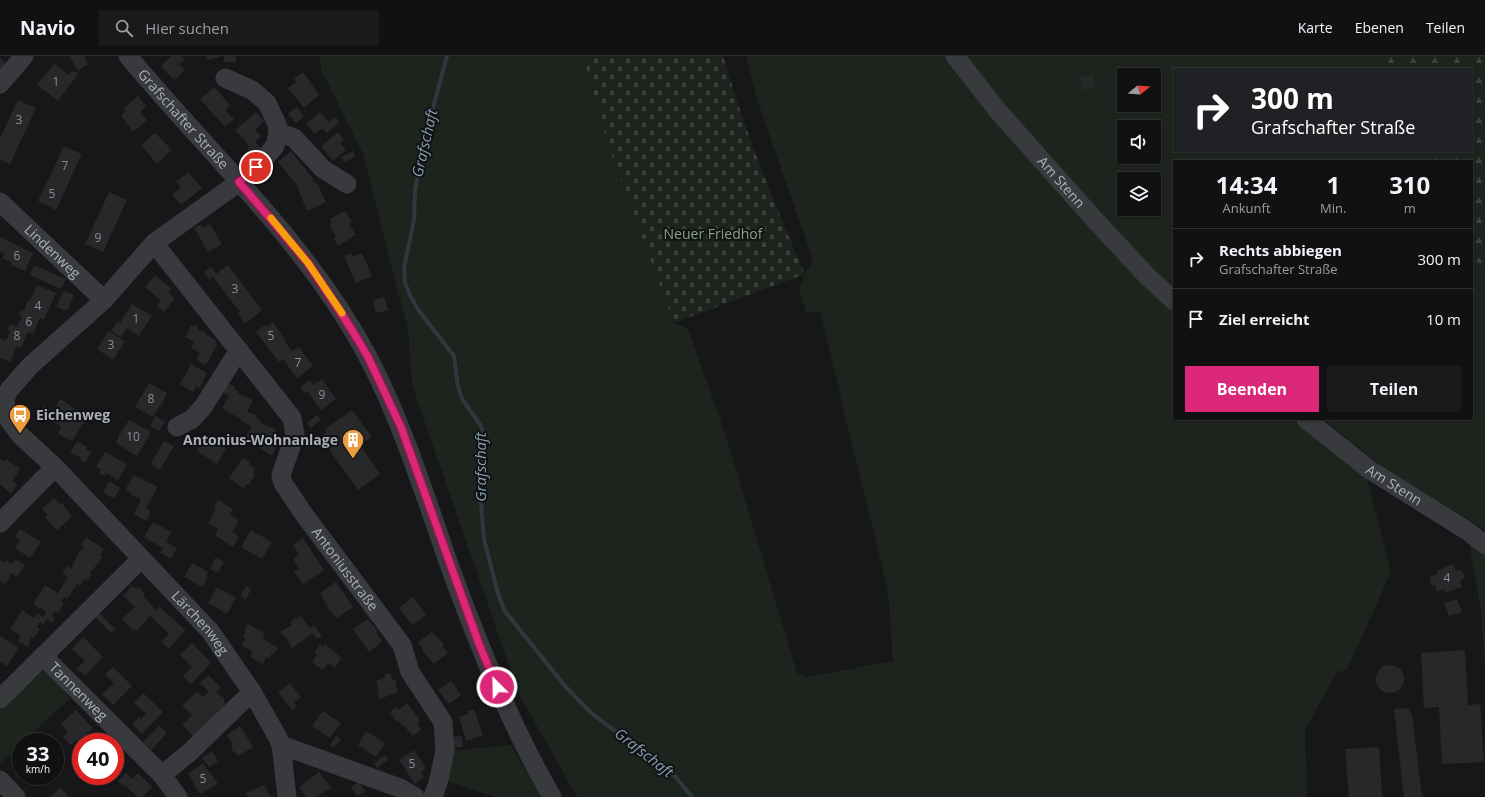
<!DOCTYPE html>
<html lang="de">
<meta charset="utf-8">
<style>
:root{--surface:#111113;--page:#1a1a1c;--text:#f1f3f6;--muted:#9c9da0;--line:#303133;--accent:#db2777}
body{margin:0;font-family:"Open Sans",sans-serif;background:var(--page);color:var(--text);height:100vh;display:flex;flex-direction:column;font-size:15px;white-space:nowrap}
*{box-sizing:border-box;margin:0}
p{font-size:13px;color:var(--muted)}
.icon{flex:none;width:22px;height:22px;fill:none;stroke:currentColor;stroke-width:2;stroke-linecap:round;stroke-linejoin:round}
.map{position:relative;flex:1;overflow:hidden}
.drawer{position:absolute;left:1173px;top:104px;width:300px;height:260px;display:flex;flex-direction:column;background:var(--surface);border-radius:0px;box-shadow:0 1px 3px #0004,0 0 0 1px var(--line)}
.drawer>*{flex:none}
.hud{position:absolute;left:1173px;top:12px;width:300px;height:84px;border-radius:0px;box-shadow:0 1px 3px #0004,0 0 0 1px var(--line);background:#202124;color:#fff;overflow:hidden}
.needle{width:26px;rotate:73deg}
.controls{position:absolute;left:1117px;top:12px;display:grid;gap:8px}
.controls a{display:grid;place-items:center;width:44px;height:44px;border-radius:0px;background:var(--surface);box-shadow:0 1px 3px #0004,0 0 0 1px var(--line);font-size:20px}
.speed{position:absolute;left:12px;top:677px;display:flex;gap:8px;font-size:20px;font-weight:700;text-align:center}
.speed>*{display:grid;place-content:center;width:52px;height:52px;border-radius:50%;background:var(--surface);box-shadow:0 1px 3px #0004,0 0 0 1px var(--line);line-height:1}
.speed small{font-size:10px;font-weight:400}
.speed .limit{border:6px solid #d22;background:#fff;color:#111}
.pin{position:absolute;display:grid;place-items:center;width:34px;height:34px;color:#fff;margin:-17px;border:2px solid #fff;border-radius:50%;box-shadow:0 1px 4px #0007}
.me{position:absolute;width:44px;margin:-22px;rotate:337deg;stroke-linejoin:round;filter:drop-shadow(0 0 3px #0008)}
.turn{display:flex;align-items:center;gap:14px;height:84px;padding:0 12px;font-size:18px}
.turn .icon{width:52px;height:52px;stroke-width:2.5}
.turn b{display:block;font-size:28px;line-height:34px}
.eta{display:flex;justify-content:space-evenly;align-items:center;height:68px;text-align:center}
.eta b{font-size:24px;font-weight:700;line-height:28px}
.cta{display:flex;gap:8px;margin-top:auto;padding:8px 12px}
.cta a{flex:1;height:46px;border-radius:0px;background:var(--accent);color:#fff;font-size:16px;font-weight:700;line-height:46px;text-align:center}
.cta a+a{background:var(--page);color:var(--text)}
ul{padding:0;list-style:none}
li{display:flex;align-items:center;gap:12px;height:60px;padding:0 12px;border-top:1px solid var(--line)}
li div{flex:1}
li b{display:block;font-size:15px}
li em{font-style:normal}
header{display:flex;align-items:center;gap:24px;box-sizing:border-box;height:56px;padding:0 20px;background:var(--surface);border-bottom:1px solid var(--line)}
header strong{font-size:19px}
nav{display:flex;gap:22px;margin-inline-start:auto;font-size:14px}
.search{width:280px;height:36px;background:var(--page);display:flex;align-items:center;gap:10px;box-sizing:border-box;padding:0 14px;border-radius:0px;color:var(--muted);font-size:15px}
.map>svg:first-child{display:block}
.grass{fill:#1d241e;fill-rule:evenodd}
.forest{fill:url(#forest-firs)}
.cemetery{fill:url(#cemetery-stones)}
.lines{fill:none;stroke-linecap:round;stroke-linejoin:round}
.stream{stroke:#2e383d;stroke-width:4}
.building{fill:#27282a}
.minor{stroke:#383a3e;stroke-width:19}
.route-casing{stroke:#8e194d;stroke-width:10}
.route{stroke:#db2777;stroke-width:7}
.slow{stroke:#f59e0b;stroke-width:7}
.labels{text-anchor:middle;stroke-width:4;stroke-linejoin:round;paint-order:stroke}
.number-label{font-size:12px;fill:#898e94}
.street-label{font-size:14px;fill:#aab0b8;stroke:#121214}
.park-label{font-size:14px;fill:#84a282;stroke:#121214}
.poi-label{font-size:14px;font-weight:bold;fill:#aab0b8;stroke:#121214;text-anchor:start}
.water-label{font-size:15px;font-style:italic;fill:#83a1b2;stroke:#121214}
</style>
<header>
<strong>Navio</strong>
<div class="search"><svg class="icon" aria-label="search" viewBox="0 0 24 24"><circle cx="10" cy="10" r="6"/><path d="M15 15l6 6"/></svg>Hier suchen</div>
<nav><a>Karte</a><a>Ebenen</a><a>Teilen</a></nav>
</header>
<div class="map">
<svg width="1485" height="741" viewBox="0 0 1485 741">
<defs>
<pattern id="forest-firs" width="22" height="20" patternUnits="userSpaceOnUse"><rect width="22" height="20" fill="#1d241e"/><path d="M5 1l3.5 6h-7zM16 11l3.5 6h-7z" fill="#3b413d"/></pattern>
<pattern id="cemetery-stones" width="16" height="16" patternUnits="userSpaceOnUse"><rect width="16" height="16" fill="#1d241e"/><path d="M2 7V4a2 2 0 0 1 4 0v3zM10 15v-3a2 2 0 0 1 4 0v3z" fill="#3b413d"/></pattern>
</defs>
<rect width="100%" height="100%" fill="#171719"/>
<!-- grass -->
<path class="grass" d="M320,0h263l26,91 65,176 14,6 37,104 72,240 10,4 86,-16 -5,-70 -68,-279h-14l-7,-22 6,-16 8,-14 -56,-161 -11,-43h625l6,13h-203v82h237l5,10h-242v258h119l74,60 24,93 -44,98 -10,2 -32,58 2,67h-730l-58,-103 -107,-309 -4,-55 -45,-176 -42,-85zM1124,19h30v30h-30zM1124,71h30v30h-30zM1124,123h30v30h-30z
M1472,198l13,21v255l-101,-62 -61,-49h149z
M1468,482l17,13v115l-4,-55z
M45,613l25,29 -47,44h-2v2l-21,20v-54z
M511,689l30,52h-46l-52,-17 5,-29z"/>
<!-- forest -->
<path class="forest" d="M1371,0h114v219l-13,-21v-93h-56l-5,-10h61v-82h-95z"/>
<!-- cemetery -->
<path class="cemetery" d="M583,0h140c22,75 50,146 82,218l-131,49 -65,-176z"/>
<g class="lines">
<!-- stream -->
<path class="stream" d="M447,0l-25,93 -7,42 -1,29 -10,48 1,15 5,12 9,16 35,45 4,30 4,13 19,27 3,10 -4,15 1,52 3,36 13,51 7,20 61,76 26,27 82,61 19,23"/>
</g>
<!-- building -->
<path class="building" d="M69,0h15l4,8 -10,7z
M172,0h9l4,4 -6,4 6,6 -11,10 -13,-14z
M206,0h14v1l-13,3z
M223,0h13v6h-11z
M0,2l8,7 -8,9z
M54,8l15,11 3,-4 7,2 -21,28 -21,-16z
M303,16l16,23 -15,13 -16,-20 8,-6 -2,-3z
M1092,18l4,13 -13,4 -4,-14z
M214,31l16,18 -5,5 9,9 -9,8 -25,-28z
M138,40l8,10 -6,6 7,8 -14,12 -12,-17 5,-5 -2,-2z
M18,44l18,8 -26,56 -10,-5v-21z
M297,51l7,9 -8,7 -8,-9z
M256,56l8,9 -9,9 6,6 -6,6 7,8 -8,7 -7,-8 2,-2 -4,-7 -10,-10z
M320,56l9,10 6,-5 4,5 -12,11 -5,-5 -7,6 -9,-10z
M338,76l6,8 -4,3 6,7 -13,11 -12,-15z
M155,77l17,17 -15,14 -16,-19z
M64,90l18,8 -26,56 -18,-9z
M291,95l21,26 3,7 2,-1 9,19 -19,9 -11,-27 -18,-22z
M353,95l2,6 -11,5 -3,-5z
M188,116l14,16 -21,17 -9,-10 9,-8 -5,-5z
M109,136l18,8 -24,52 -18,-8z
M345,155l7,11 -3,2 7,11 -18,11 -4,-7 2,-2 -6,-12 2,-2 -2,-4z
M201,168l2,4 7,-4 12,20 -14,8 -14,-24z
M0,181l33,16 -8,18 -14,-6 1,-2 -10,-5 3,-4 -5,-2z
M351,197l2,4 9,-4 10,23 -16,7 -12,-27z
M34,209l32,14 -5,10 -31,-14z
M228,209l34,45 -17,14 -7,-10 2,-2 -27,-35 -4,3 -5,-8 7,-5 5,7z
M155,219l17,14 -4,4 7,5 -11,14 -7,-6 4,-5 -16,-14z
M37,229l19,8 -12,27 -4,-2 -7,16 -5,-2 -7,16 -4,-2 -7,16 -10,-4v-20l6,3 4,-10 -3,-2 3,-5 7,3 5,-11 -3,-1 2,-6 3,2 4,-11 2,1z
M64,235l10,4 -7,16 -11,-4z
M384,241l4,13 -12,3 -3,-13z
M132,248l20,12 -13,20 -12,-8 -6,9 -10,-6 7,-10 2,2z
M273,266l13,18 -2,1 8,10 7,-4 14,19 -16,12 -14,-19 -4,3 -23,-30 9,-7 2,2z
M195,269l3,2v3l7,2 1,2 9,6 2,4 -11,21 -10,-5 4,-7 -9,-5 3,-6 -9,-5 6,-11z
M108,275l17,10 -12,19 -16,-11z
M191,308l16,9 -7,15 -4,-2 -3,6 -13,-8z
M322,323l14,20 -15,11 -14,-19 -2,2 -5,-6 10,-7 3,5z
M226,326l9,5 -1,2 4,2v2l15,7 -6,12 10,4 -1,2 5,3 -1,1 16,8 -7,12 8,4 -5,10 -27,-18 7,-12 -11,-5 1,-1 -20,-12 7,-12 -9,-5z
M149,327l18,10 -6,13 -1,-1 -7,12 -18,-10z
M61,343l26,19 -15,23 -14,-7 3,-8 -22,-10 4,-10 11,5 5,-11z
M352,354l20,27 -12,8 20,29 -22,16 -38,-53 7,-5 -2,-3z
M317,359l4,5 -10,8 -4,-5z
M156,360l9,6 -6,9 -9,-5z
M129,364l22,12 -14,24 -21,-13 2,-4v-3z
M205,380l21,12 -9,16 -20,-13z
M77,385l10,6 -1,2 5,3 -6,11 -5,-3 1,-2 -11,-6z
M164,385l10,5 -14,24 -9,-6z
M105,396l22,12 -9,16 -12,-7 -1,3 -6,-3 2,-3 -5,-3z
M243,402l8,4 -2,3 6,4 -2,4 2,1 -6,11 -3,-1 -2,5 -15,-11z
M0,403l4,3 2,-3 14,10 -8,12 5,4 -6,9 -11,-10z
M134,419l24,12 -12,21 5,3 -5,10 -12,-7 6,-11v-4l-9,-4 1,-1 -7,-4z
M109,425l11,7 -6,11 -11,-7z
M54,442l6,6 2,-1 10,14 -15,13 -12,-12 3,-3 -6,-6z
M218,444l15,9 -3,6 9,5 -7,12 7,4 -6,11 -18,-12 3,-6 -10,-6 8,-14 -2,-1z
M153,466l18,10 -5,10 11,6 -6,11 -11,-6 3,-5 -19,-11z
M20,473l21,13 -11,16 -15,-10 5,-8 -5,-3z
M251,474l21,12 -10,17 -21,-12z
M86,481l18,12 -4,7 3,1 -13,16 2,1 -4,7 -3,-2 -5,7 -3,-2 -10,15 -3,-2 -3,5 3,2 -6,9 -3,-2 -3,5 3,2 -3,5 -5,-4 -4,5 -3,-2 -3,5 3,2 -6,9 -3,-2 -3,11 -10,-6 3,-5 -11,-7 12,-19 12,8 3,-5 6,4 3,-5 -13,-8 12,-19 13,8 10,-16 -6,-3 5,-8 4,3 9,-19 2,1 3,-4 -4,-2z
M303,482l21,32 -21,14 -9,-12 5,-4 -6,-9 6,-5 -6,-9z
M216,501l8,5 -6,11 -8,-4z
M0,503l5,4 1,-3 6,4 3,-5 10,6 -8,12 -5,-4 -7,11 -5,-3z
M192,507l16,9 -2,4 2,1 -6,10 -18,-10z
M1453,508l3,7 6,-1 3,7 -5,4 2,6 -17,6 -1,-4 -7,3 -2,-7 -3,1 -3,-9 9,-3 -1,-3z
M336,526l17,25 -16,11 -7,-7 -10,-18z
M132,530l4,3 2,-2 7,7 -2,2 13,14 -2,3 6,-6 25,23 -16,19 -8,-7 8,-8 -19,-18 -13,15 -1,-1 -2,1 -12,-12 13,-12 -12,-11z
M246,530l5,3 -5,10 -6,-3z
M217,531l19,11 -9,16 -19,-11z
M413,541l13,18 -14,10 -13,-17z
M1457,543l5,13 -13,4 -5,-13z
M98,556l17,17 -4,4 -17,-17z
M301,560l9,12 4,-3 8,11 -5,3 -4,-6 -21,15 -6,-11 -6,-5 12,-7 -2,-3 6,-5 1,2z
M368,563l9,11 -1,2 6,10 -13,10 -16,-23z
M248,568l17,9 -3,5 16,10 -4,6 -2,-1 -3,6 -3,-2 -3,7 -13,-7 3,-5 -11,-7 3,-6 -2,-2 3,-5 -2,-1z
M432,576l12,12 -2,2 6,7 -14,11 -12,-13 1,-2 -5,-7z
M0,580l19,12 -12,18 -7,-4z
M83,581l20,20 -18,19 -8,-7 8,-8 -13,-12z
M192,587l19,20 -20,21 -8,-8 9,-9 -12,-12z
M320,588l4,3 1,-3 16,14 -6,10 -7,-5 -5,7 -11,-8 5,-7 -3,-2z
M1465,594l3,55 12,-1 4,58 -42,2 -3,-57 -15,1 -3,-55z
M1376 623a14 14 0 1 1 28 0a14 14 0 1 1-28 0Z
M113,611l19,19 -19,19 -11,-11 12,-11 -9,-9z
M390,617l3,7 2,-1 2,5 -2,1 3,7 -18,7 -3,-8 2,-1 -3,-9 9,-3 -1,-3z
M208,619l13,12 -5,5 8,6 1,7 -31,32 -12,-12 10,-10 -10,-9 15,-15 6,6 6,-6 -9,-8z
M451,625l10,14 -12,9 -11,-14z
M290,627l11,14 -7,6 3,4 -5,3 -14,-18z
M143,637l20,19 -21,22 -10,-10 7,-7 2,2 5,-5 -12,-11z
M407,647l13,17 -2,3 3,7 -8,6 -9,-10h-2l-3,-6 -2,2 -7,-10 6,-5 2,3z
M1409,652l1,5h2l10,84h-18l-10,-88z
M474,653l9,26 -17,6 -7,-24 9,-3 -1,-3z
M76,654l17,18 -15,14 -2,-2 -5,5 -8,-8 5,-5 -7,-8z
M323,655l18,12 -11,15 -18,-12z
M159,670l8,7 -16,17 -8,-8z
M240,670l13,21 -14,9 -7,-6v-7l-5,-8z
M366,675l19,12 -9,14 -18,-12z
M336,680l5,3 -7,9 -4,-3z
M462,680l1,11 -12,1 -1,-11z
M1379,691l3,50h-33l-4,-48z
M414,694l12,18 -5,4 3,5 -9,7 -16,-24z
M212,695l6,10 -9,6 -7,-9z
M385,699l3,5 -11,8 -3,-5z
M203,707l15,21 -18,10 -12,-20z
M319,716l12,16 -15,9h-10l-7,-10z
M126,717l6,6 6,-6 14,14 -10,10h-5l-12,-12 -1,2 -6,-6z
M359,726l6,9 -8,5 -6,-9z
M264,729l7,12h-23l-2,-4z
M60,732l9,9h-19z"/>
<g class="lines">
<!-- minor -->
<g class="minor">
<path id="s1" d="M128,0c82,99 179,186 240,301 35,67 57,139 82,210 29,79 60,157 102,230"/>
<path id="s2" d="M955,0l43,55 96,108 53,57 27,25"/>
<path id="s3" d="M225,22l27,12 15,13 10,21 1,8 -3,14 -11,13 -25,23 -85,61 -50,57 -74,66 -21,24 -4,9 1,12 3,9 11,15 35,32 155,164 42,61 25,44 4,9 6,52"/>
<path d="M0,28l24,-28"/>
<path d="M278,76l16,6 29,31 24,15"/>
<path id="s4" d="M0,146l104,98"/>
<path id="s5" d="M154,187l138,175 3,17 -14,40 2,8 20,30 99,132 8,27 33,50 2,29 -7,32 -5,14"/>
<path id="s6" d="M1306,363l64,51 99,62 16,13"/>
<path d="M177,371l15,-8 11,-12 36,-57"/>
<path d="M0,467l55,-56"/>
<path id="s7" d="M43,600l119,119 16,22"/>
<path d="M0,643l141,-140"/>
<path d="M281,689l119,43 15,9"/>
<path d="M162,719l28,-23 62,-60"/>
<path d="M0,724l16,17"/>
</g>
</g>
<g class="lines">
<!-- route casing -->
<g class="route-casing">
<path id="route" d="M256,111l-17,15 69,81 44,67 16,27 33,70 78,217 18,43"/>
</g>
<!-- route -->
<use href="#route" class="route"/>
<!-- slow -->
<path class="slow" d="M271,162l37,45 34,50"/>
</g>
<!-- icons -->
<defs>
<g id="bus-pin" transform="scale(1.15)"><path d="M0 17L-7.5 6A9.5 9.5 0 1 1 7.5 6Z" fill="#ea9d3f" stroke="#121214"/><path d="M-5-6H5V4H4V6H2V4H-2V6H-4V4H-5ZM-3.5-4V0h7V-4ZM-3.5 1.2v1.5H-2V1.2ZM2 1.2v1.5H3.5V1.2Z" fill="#fff"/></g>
<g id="building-pin" transform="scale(1.15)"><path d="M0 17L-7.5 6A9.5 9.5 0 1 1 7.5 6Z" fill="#ea9d3f" stroke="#121214"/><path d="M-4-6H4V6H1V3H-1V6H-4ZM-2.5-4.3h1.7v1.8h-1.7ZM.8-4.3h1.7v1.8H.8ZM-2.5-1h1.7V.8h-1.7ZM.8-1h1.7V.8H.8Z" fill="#fff"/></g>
</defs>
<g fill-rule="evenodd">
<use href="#bus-pin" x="20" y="359"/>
<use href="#building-pin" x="353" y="384"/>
</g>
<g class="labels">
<!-- number labels -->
<g class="number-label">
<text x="56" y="30">1</text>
<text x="19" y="68">3</text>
<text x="65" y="114">7</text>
<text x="52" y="142">5</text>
<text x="98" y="186">9</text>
<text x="17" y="204">6</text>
<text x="235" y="237">3</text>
<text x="38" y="254">4</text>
<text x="136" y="267">1</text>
<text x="29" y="270">6</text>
<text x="17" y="284">8</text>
<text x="271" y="284">5</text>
<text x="111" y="293">3</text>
<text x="298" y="311">7</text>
<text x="322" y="343">9</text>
<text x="151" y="347">8</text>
<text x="133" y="385">10</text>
<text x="1447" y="526">4</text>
<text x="412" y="712">5</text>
<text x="203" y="727">5</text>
</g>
<!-- street labels -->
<g class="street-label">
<text dy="5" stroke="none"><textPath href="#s1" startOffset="84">Grafschafter Straße</textPath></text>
<text dy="5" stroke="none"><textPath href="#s2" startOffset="165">Am Stenn</textPath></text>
<text dy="5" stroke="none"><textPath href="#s4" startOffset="72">Lindenweg</textPath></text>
<text dy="5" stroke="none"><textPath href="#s6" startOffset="110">Am Stenn</textPath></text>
<text dy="5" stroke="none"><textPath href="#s5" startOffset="397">Antoniusstraße</textPath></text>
<text dy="5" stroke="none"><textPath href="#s3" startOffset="768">Lärchenweg</textPath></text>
<text dy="5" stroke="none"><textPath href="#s7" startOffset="50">Tannenweg</textPath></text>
</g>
<!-- park labels -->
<g class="park-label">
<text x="713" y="183">Neuer Friedhof</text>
</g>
<!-- poi labels -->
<g class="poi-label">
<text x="36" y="364">Eichenweg</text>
<text x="338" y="389" text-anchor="end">Antonius-Wohnanlage</text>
</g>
<!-- water labels -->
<g class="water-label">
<text transform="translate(425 87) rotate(-77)" y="5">Grafschaft</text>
<text transform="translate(481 411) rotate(-90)" y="5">Grafschaft</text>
<text transform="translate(644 697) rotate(38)" y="5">Grafschaft</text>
</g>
</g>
</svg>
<div class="controls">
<a><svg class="needle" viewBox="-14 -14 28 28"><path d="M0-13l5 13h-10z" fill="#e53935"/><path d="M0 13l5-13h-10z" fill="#9c9da0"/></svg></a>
<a><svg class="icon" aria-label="sound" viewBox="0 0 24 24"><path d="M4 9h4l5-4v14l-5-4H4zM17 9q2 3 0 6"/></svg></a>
<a><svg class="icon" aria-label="layers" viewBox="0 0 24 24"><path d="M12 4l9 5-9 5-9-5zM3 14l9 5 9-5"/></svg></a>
</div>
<div class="speed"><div>33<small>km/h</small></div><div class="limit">40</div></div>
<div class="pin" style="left:256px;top:111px;background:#d93025"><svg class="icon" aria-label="arrive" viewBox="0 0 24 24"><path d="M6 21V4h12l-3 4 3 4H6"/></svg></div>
<svg class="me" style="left:497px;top:631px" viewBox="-20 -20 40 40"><circle r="17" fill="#db2777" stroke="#fff" stroke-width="3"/><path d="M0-11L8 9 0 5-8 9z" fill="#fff"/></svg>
<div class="hud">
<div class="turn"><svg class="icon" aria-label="right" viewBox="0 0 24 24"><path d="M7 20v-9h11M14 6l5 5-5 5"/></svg><div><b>300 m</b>Grafschafter Straße</div></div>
</div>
<section class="drawer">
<div class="eta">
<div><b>14:34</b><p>Ankunft</p></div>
<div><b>1</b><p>Min.</p></div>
<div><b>310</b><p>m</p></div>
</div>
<ul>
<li><svg class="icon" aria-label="right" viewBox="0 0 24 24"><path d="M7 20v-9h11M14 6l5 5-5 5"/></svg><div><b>Rechts abbiegen</b><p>Grafschafter Straße</p></div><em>300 m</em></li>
<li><svg class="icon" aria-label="arrive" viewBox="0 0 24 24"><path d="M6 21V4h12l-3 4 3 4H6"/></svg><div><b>Ziel erreicht</b></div><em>10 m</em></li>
</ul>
<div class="cta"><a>Beenden</a><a>Teilen</a></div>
</section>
</div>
